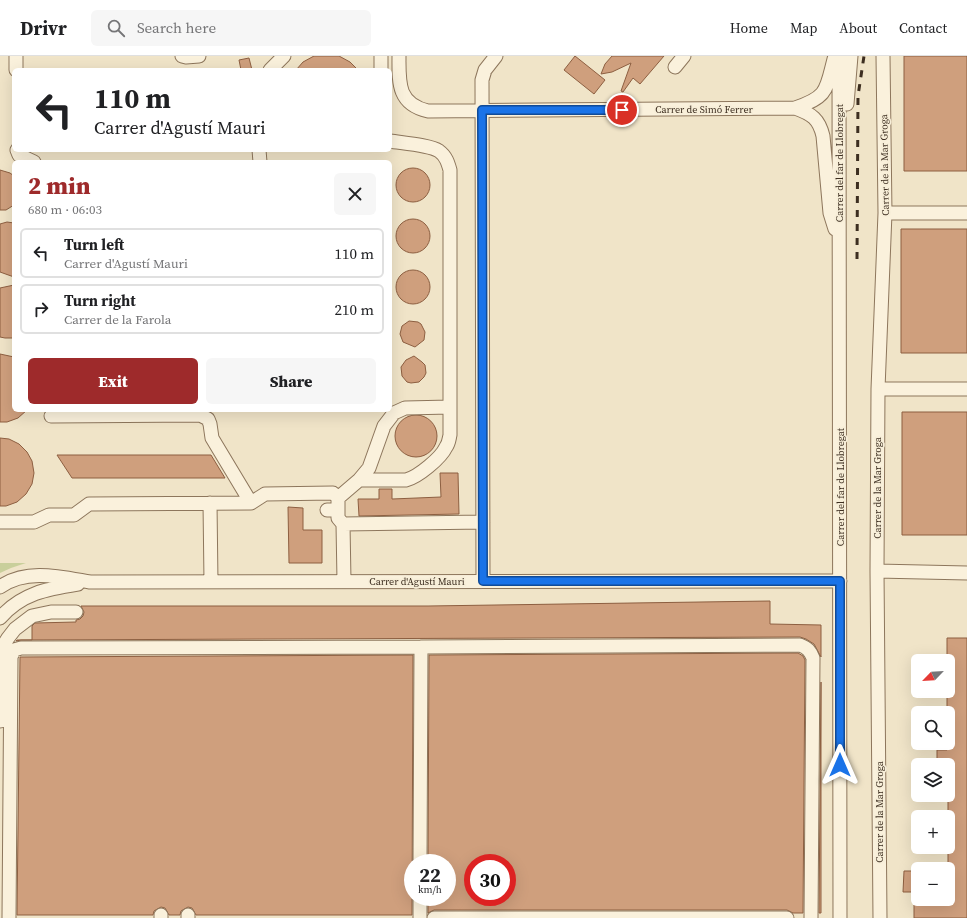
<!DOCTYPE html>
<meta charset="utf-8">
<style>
:root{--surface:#fff;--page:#f6f6f6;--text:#202124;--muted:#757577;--line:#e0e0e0;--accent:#9e2a2b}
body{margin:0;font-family:"Source Serif 4",serif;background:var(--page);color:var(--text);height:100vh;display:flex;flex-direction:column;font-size:15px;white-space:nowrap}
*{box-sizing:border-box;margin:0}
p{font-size:13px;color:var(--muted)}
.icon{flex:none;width:22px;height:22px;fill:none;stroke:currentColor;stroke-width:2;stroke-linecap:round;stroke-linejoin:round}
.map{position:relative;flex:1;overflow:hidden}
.drawer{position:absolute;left:12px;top:104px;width:380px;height:252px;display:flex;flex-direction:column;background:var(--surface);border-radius:6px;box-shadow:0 4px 16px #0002}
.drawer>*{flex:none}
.banner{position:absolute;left:12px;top:12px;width:380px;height:84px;border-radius:6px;box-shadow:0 4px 16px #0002;background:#fff;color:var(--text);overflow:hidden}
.needle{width:26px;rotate:245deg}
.controls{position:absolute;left:911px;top:598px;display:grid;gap:8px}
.controls a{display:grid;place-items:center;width:44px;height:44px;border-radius:6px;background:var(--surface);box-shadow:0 4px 16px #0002;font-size:20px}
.speed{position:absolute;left:404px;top:798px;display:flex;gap:8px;font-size:20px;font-weight:700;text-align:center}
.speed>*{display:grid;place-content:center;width:52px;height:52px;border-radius:50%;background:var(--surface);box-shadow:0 4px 16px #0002;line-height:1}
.speed small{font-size:10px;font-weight:400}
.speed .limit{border:6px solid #d22;background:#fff;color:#111}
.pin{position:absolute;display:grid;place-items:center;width:34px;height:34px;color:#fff;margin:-17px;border:2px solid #fff;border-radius:50%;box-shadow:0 1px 4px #0007}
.me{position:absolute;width:44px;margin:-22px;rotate:0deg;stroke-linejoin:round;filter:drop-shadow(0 0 3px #0008)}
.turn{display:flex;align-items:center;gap:14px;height:84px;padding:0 16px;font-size:18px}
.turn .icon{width:52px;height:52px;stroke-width:2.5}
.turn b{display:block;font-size:28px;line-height:34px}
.round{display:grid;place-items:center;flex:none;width:42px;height:42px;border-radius:6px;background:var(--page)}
.headline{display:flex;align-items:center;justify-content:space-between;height:68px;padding:0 16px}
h1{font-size:24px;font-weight:800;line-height:30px;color:var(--accent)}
.action{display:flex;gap:8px;margin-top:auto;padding:8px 16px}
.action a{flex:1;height:46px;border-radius:6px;background:var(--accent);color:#fff;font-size:16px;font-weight:800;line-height:46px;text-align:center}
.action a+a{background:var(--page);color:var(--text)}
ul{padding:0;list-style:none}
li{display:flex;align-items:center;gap:12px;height:50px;margin:0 8px 6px;padding:0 8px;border:2px solid var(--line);border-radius:6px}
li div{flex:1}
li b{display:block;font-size:15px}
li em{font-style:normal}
header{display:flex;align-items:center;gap:24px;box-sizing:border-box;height:56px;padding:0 20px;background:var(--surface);border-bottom:1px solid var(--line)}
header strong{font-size:19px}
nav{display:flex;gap:22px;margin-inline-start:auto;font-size:14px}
.search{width:280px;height:36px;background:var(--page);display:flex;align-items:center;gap:10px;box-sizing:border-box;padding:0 14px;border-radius:6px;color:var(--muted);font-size:15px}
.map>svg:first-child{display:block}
.green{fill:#c9cf9b}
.building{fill:#cf9f7d;stroke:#8d5f41;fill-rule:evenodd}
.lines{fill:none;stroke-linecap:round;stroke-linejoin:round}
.minor-casing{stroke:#8d765c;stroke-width:15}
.minor{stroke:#faf1dc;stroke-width:13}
.rail{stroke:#3d2e20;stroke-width:3;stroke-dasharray:7 7;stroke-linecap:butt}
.route-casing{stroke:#114b97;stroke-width:10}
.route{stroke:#1a73e8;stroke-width:7}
.labels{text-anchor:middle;stroke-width:3.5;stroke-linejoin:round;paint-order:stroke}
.street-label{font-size:10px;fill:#3d2e20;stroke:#f7eed8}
</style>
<header>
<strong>Drivr</strong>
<div class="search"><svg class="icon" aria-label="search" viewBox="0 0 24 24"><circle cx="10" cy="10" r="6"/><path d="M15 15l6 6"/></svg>Search here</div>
<nav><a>Home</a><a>Map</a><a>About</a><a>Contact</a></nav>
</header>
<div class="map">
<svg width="967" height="862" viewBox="0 0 967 862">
<rect width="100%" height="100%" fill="#f0e4c8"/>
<!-- green -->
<path class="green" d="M0,507h26l-15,5 -11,5z"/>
<!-- building -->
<path class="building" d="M314,0h25l11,6 8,8h-62l7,-8z
M575,0l30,24 -11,14 -30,-24z
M612,0h52l-24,28 -7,-6 -10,14 -2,-1 10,-28 -19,9 -11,2 4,-10z
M904,0h63v115h-63z
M249,2l3,12h-11l-2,-10z
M396 129a17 17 0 1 1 34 0a17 17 0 1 1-34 0Z
M0,114l10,3 4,3v29l-8,5h-6z
M396 180a17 17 0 1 1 34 0a17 17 0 1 1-34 0Z
M7,166l7,1v54l-14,-5v-48z
M901,173h66v124h-66z
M396 231a17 17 0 1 1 34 0a17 17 0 1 1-34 0Z
M14,229v53h-9l-5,-1v-49z
M409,265l9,1 3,2 4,8 -1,8 -9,7 -12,-5 -3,-8 2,-8z
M0,298l14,3v53h13l-9,8 -11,4h-7z
M414,300l8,6 3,3 1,8 -2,4 -5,5 -8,1 -4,-1 -5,-6 -1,-9 5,-7z
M902,356h65v123h-65z
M395 380a21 21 0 1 1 42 0a21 21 0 1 1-42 0Z
M0,382l9,1 10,5 8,8 5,9 2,12 -2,11 -6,10 -9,8 -11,4h-6z
M57,399h154l14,23h-153z
M440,417h18l1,41 -100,2 -1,-17h21v-10h13v10l49,-2z
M288,451l15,1v22h19v33h-33z
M770,545v23l51,1v32l-7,-13 -8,-5 -6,-2 -779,3 -5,1 1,-1h15v-14l3,-3 41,-1v-2l4,-1 3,-3 1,-4 -3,-6h347z
M947,582h20v280h-53v-19h34v-134h-11v-15h10z
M798,597l5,3 2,4 -2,253h-10l-6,-3h-353l-6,3v-16h19v-34h-19l1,-208zM473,807h34v34h-34z
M413,599l-1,260h-216l-4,-7 -4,-1 -7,4 -1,4h-11l-4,-7 -4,-1 -7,4 -1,4h-136l3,-258z
M821,626v231h-2z
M904,815h14v21h-15z"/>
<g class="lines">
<!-- minor casing -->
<g class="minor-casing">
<path id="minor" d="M16,0v14
M182,0l4,1 13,-1
M399,0c0,26 -2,48 29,55l367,-3c17,6 24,11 28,28l7,77 5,16
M839,0l1,862
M675,11l9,-11
M270,14l14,-14
M381,14v-14
M847,48l4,-48
M795,52c33,-11 31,-18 39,-49
M17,94l2,5 15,7
M259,94l1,12
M885,157h82
M878,333h89
M51,360l149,-1 8,4 2,5 2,14 39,65
M359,424l10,-12 15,-42 10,-13 11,-5 45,-1
M210,447l1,79
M327,454h11v8l5,6 1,57
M338,454v-12l21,-18h47c12,-3 35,-22 40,-33 3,-4 3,-8 4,-12v-265c-2,-7 -4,-14 -11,-19 -9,-6 -37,-8 -49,-10
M0,466h34l15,-7h25l15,-11 162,-1 14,-9 68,-1 5,5
M343,468l140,-2
M877,515l90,2
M483,525l-1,-501 3,-10 11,-14
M0,531c26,-19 61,-10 90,-5l750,-1
M0,562c22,-25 47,-29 78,-34
M0,665l1,-64 2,-11 5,-8 7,-9 17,-13 19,-4h25
M420,807l1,-216 379,-2c8,3 10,6 13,13l-2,260
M188,859v3
M9,862l2,-261 3,-7 7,-2 400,-1
M161,862v-3
M420,862v-21
M434,862h353
M880,862l-3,-347 1,-182 7,-176 -2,-157"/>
</g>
<!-- minor -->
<use href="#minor" class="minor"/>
<!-- rail -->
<path class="rail" d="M857,203l1,-163 6,-40"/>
</g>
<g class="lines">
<!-- route casing -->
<g class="route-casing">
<path id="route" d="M622,54h-140l1,471h357v184"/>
</g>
<!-- route -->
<use href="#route" class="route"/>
</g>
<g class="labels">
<!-- street labels -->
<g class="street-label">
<text x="704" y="57">Carrer de Simó Ferrer</text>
<text transform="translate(839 107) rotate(-90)" y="4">Carrer del far de Llobregat</text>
<text transform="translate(884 109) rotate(-91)" y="4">Carrer de la Mar Groga</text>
<text transform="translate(840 431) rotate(-90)" y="4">Carrer del far de Llobregat</text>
<text transform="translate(877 432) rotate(-90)" y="4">Carrer de la Mar Groga</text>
<text x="417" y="529">Carrer d'Agustí Mauri</text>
<text transform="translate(879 756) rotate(-90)" y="4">Carrer de la Mar Groga</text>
</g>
</g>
</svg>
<div class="controls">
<a><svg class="needle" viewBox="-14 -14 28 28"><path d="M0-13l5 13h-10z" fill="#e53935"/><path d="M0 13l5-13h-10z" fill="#757577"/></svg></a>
<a><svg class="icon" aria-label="search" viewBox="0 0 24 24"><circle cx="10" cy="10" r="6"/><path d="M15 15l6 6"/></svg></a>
<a><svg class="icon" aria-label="layers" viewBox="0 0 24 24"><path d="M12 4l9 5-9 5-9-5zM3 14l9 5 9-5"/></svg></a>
<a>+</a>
<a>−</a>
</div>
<div class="speed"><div>22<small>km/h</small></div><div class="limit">30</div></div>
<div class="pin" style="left:622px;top:54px;background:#d93025"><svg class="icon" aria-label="arrive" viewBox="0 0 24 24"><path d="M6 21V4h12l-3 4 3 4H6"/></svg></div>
<svg class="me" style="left:840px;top:709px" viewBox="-20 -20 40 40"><path d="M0-17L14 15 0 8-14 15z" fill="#1a73e8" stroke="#fff" stroke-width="4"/></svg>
<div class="banner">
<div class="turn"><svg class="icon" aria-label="left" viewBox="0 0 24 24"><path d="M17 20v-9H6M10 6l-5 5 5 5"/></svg><div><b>110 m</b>Carrer d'Agustí Mauri</div></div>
</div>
<section class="drawer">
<div class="headline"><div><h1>2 min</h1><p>680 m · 06:03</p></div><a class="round"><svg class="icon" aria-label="close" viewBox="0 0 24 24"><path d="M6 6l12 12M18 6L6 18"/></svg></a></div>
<ul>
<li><svg class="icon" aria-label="left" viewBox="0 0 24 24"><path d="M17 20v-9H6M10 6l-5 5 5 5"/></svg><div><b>Turn left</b><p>Carrer d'Agustí Mauri</p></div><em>110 m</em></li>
<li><svg class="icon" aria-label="right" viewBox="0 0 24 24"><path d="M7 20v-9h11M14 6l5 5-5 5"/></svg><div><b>Turn right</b><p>Carrer de la Farola</p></div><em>210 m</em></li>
</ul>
<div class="action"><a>Exit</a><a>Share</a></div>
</section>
</div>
